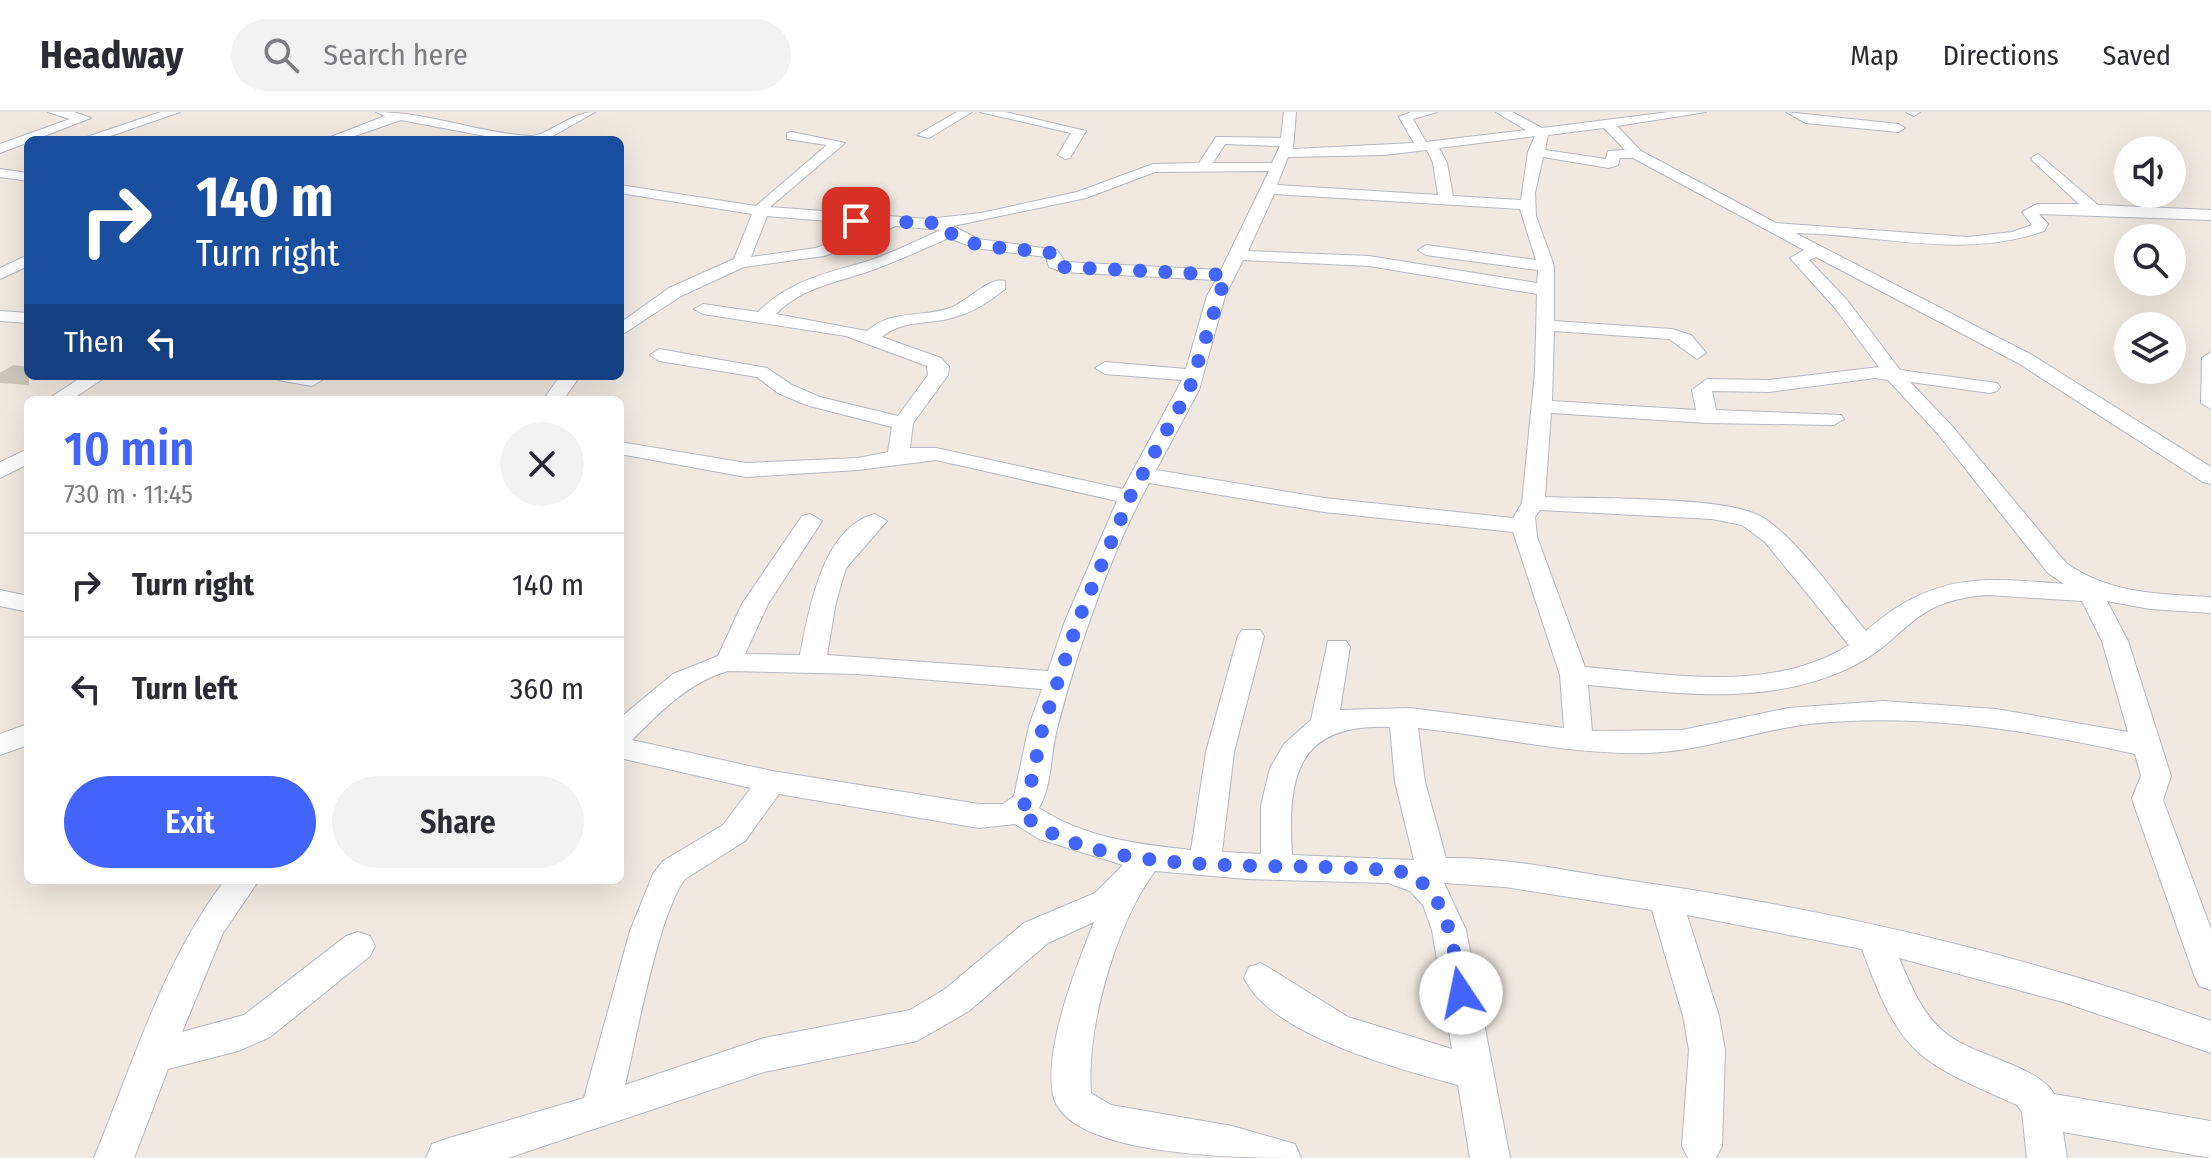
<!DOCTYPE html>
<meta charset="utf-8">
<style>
:root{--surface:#fff;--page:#f2f2f3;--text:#2b2b33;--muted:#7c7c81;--line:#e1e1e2;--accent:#4264fb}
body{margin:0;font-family:"Fira Sans Condensed",sans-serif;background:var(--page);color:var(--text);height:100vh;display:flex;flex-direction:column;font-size:30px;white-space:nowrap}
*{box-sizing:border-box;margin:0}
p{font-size:26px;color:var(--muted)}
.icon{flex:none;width:44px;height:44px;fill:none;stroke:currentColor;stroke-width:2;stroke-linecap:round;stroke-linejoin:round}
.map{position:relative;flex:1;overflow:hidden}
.sheet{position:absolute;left:24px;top:284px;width:600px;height:488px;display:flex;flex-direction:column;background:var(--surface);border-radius:12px;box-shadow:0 8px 32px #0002}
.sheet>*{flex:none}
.banner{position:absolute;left:24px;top:24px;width:600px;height:244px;border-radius:12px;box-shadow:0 8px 32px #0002;background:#1a4fa0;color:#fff;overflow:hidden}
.buttons{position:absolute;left:2114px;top:24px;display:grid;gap:16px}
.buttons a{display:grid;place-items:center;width:72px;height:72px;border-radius:50%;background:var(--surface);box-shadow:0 8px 32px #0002;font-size:40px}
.pin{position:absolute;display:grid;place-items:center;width:68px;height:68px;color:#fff;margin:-34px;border-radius:16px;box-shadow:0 4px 12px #0006}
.me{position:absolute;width:88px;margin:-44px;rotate:349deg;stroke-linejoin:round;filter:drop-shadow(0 0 6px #0008)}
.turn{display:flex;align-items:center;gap:28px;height:168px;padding:0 40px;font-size:36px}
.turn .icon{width:104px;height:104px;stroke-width:2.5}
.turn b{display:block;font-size:56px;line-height:68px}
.then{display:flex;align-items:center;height:76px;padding:0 40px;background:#0003;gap:16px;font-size:30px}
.round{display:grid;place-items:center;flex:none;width:84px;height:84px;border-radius:42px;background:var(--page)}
.overview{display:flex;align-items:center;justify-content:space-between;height:136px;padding:0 40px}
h1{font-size:48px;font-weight:600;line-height:60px;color:var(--accent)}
.button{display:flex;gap:16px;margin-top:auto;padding:16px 40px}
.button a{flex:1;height:92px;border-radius:48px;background:var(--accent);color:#fff;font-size:32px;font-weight:600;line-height:92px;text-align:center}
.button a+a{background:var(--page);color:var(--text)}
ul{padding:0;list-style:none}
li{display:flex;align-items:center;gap:24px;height:104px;padding:0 40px;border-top:2px solid var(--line)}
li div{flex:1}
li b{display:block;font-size:30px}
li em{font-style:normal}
header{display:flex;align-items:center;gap:48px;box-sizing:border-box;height:112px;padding:0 40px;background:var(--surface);border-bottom:2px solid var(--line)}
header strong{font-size:38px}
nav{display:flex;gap:44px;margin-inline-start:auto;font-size:28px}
.search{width:560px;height:72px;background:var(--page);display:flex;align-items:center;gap:20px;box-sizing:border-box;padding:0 28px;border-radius:44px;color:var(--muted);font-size:30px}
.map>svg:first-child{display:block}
.building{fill:#cbc7bf;stroke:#cbc5ba;stroke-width:2}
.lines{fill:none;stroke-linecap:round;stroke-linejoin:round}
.minor-casing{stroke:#b4b7c1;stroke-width:2}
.minor{fill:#fff;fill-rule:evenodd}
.route{stroke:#4264fb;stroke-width:14;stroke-dasharray:0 25.2}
</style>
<header>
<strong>Headway</strong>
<div class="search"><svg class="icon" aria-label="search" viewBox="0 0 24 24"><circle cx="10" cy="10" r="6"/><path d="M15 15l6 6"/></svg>Search here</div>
<nav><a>Map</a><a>Directions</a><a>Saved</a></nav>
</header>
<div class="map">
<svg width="2211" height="1046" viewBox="0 0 2211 1046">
<rect width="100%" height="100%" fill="#efe9e1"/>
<!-- building -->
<path class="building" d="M14,254l14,2v16l-28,-2v-8z"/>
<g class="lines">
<!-- minor casing -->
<g class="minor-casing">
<path id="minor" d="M48,0h26l17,6 -91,35v-9l70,-25z
M161,0h19l-81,28h-21z
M376,0c51,0 100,20 152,24 18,2 42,-24 67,-24l-49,28h-40l-105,-20 -58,20h-20l62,-24z
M957,0h15l-43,26 -12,-3z
M980,0h25l81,19 -16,27 -5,1 -7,-4 13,-22z
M1284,0h12l-3,37 121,-6 -15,-26 12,-5h26l-24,7 13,23 100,-12 -30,-18h16l30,16 127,-16h37l-89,14 24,25 135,72 192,14 44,-5 20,-7 -10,-13 15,-8h42l-46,-43 -2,-3 7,-4 60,51 113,5v10l-172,-6 9,10 -4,7c-83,29 -165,3 -249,2l237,122 179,112v17l-8,-2 -185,-119 -202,-106 -7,3 38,40 53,70 97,13 3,4 -3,4 -7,2 -80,-11 42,44 114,137c44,31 93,31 145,34v16l-61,-4 -43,-8 21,40 43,135 -8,24 48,129v61l-12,-4 -5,-11 -60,-170 -2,-7 9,-22 -6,-22c-107,-24 -217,-42 -326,-30 -55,7 -106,27 -161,29 -78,2 -153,-17 -230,-25l7,54 21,76c62,-1 125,14 187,23 196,28 390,73 578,140v32l-148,-51 -164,-44c11,26 22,54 44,73 28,25 95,34 111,63l157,27v37l-148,-26 4,26h-40l-5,-46 -5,-7c-101,-45 -116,-49 -155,-156l-175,-34 32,101 6,34 -3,96 -6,12h-28l-6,-12 7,-96 -6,-34 -31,-106 -147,-23 -61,-4 22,47 44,228h-40l-12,-73c-59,-16 -186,-49 -214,-107l5,-11 12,-4 87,54 104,32 -20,-119 -9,-25 -13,-14 -22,-8 -141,-4 -92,-8c-39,53 -69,156 -64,222l20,12 121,21 63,18 6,14c-56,0 -234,0 -248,-63 -9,-49 23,-127 41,-173l-46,21 -79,68 -52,30 -153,31 -256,86h-82l6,-14 14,-5 138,-41 46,-167 23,-57 10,-13 60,-36 28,-37 -131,-30v-40l53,-44 45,-18 24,-52 60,-88 8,-2 12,7 -54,83 -23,50 55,1c9,-44 22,-128 75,-141l12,7 -41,47 -10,34 -9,53 221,16 17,-50 52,-120 -181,-41 -78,10 -112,7 -126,-23v-12l126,21 112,-5 30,-6 4,-25 -86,-22 -28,-12 -21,-16 -98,-16 -9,-6 9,-6 108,19 25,17 28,12 78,19 30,-41 -1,-9 -81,-30 -143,-22 -9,-5 9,-5 55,8c30,-30 67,-39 107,-50 25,-8 51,-21 76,-32l-46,-4 -33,18 -38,12 -80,11 -63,29 -61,40v-13l49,-35 65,-29 18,-45 -132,-21v-8l136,21 71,-61 -40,-6v-6l5,-1 53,11 -75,64 158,12 53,-6 96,-21 76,-28 46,-1 17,-26 65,1zM1604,16l21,22 -17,1 -2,8 -61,-9 3,-15zM1535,24l-7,16 -7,48 -68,-4 -6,-33 -8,-15zM1225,32l55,2 -8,17h-59zM1427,38l6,13 5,32 -161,-10 11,-28 96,-2zM1543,45l66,11 9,-3 2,-7h13l171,92 -14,8 45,50 44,59 -110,13 -62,-1 -15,11 4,20 -144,-9 2,-70 115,8 28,20 9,-6 -15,-18 -19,-6 -118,-8v-55l-18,-50 -1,-23zM1269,59l-48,99 -156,-8 -8,-12 -79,-11 -25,-13 133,-28 69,-26zM1274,82l246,15 16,51 -110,-15 -8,5 8,5 112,15 -1,13 -168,-27 -121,-5zM767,104l108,9 -59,23 -65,9zM949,126l26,10 71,9 3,10 13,5 154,8 -9,16 -21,73 -81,-7 -10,6 10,6 77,6 -59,109 -187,-41h-26l3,-25 35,-48 1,-8 -8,-9 -59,-21c20,-18 49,-12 73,-20 19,-5 35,-16 50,-28v-8c-17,-4 -38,21 -55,27 -29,10 -58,1 -83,23l-91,-17c28,-29 66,-32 102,-46 24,-9 47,-20 71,-30zM1243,148l126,6 168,28 -2,78 -13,131 -9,15 -189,-20 -168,-28 43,-80 26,-94zM1875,266l13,2 50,54 110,139 16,11c-84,-7 -131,-11 -198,47 -25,-29 -75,-101 -108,-116 -41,-19 -163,-16 -213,-18l6,-84 156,10 127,2 10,-6 -3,-4 -125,-5 -4,-19 57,1zM1149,371l175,29 189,20 47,143 4,53 -154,-20 -70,2 10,-63 -4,-6h-18l-17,79 -27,24 -14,24 -9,38v48l-39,-2 12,-100 30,-116 -4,-6h-18l-4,6 -32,116 -15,98c-54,-6 -106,-12 -152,-42 14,-25 11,-56 19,-83 20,-77 53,-173 91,-242zM1540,398l172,9 30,6 23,17 84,103c-78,49 -178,29 -264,22l-48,-130 -2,-20zM1989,483l93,6 20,40 26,91 -132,-23 -113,-8 -94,7 -107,22 -90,1 -4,-46c87,8 176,22 259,-16 62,-28 59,-69 142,-74zM728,559l130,3 184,15 -13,37 -15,70 -11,8h-24l-207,-33 -140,-31c28,-28 57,-58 96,-69zM1390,615l5,55 19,78 -122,-5c-5,-79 5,-132 98,-128zM779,682l200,34 36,-4 24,15 84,26 -28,28 -71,30 -79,66 -35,21 -146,28 -139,47c12,-49 33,-170 60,-206l60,-38z
M1786,0l112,12 7,4 -7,4 -92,-9z
M1906,0h14l-6,4z
M0,57l28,4v8l-28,-4z
M28,143v11l-28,13v-11z
M0,199l28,2v10l-28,-2z
M2211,240v57l-10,-6 1,-45z
M83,264h24l-36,24h-24z
M275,264h44l3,4 -10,6 -34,-6z
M560,264h20l-17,24h-20z
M28,337v15l-28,14v-16z
M0,478l28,6v16l-28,-6z
M28,612v21l-28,10v-21z
M225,768h34l-36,53 -41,99 62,-17 102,-79 12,-4 12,4 5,10 -5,10 -100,81 -32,14 -70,18 -34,89h-40c39,-94 69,-197 131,-278z"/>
</g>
<!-- minor -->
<use href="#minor" class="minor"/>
</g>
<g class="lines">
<!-- route -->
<path class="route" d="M856,109l87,2c12,29 79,24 108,30l5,4 -1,7 7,3 164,8 -37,115 -59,107 -52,124 -35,105 -16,76 -9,8c81,77 283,46 391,63 42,25 44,76 52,120"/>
</g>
</svg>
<div class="buttons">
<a><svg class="icon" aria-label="sound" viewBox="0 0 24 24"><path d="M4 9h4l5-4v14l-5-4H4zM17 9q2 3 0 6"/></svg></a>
<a><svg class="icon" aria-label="search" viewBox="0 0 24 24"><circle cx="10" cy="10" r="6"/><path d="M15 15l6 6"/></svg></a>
<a><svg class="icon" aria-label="layers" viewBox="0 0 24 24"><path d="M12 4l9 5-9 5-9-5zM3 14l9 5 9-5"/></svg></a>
</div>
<div class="pin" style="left:856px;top:109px;background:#d93025"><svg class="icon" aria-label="arrive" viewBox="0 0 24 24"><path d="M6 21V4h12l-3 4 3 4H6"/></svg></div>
<svg class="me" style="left:1461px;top:881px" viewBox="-20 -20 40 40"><circle r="19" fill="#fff"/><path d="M0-13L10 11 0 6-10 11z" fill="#4264fb"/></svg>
<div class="banner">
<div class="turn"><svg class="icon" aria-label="right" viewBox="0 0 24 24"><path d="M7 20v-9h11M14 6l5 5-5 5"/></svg><div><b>140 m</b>Turn right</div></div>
<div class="then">Then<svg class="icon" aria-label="left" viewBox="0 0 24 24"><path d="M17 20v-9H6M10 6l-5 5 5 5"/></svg></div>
</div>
<section class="sheet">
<div class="overview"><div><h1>10 min</h1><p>730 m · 11:45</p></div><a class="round"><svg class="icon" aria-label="close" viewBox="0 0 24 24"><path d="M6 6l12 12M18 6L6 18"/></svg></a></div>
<ul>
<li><svg class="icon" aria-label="right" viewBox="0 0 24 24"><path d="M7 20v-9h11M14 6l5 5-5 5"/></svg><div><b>Turn right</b></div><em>140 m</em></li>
<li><svg class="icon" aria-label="left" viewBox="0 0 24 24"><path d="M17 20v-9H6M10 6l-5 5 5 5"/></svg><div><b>Turn left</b></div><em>360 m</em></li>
</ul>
<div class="button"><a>Exit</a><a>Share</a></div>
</section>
</div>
